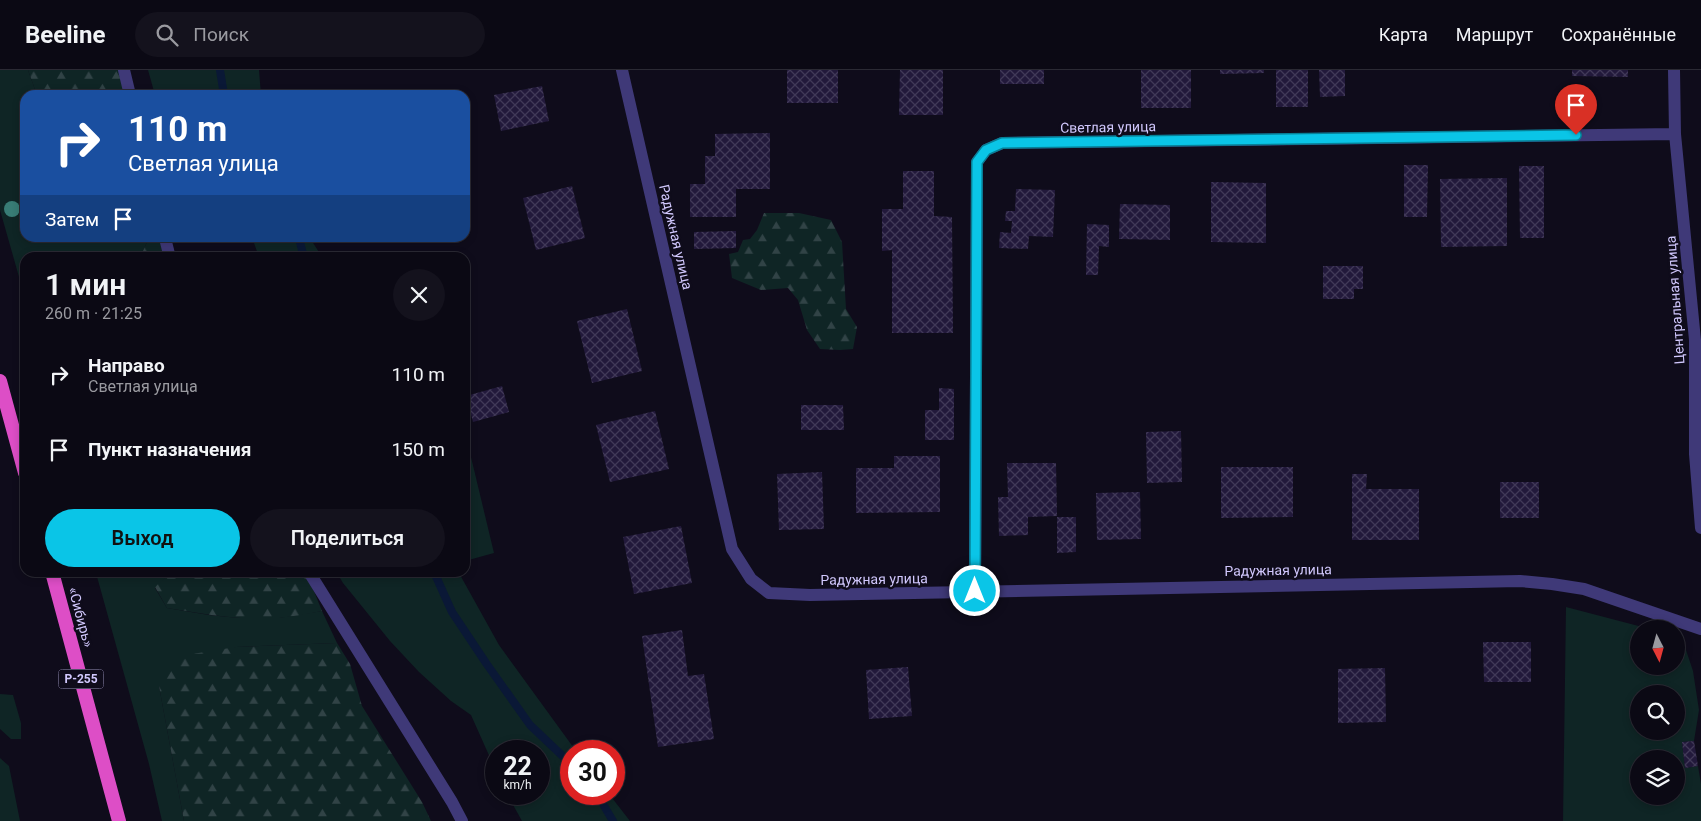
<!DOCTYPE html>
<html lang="ru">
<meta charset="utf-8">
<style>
:root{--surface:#0b0914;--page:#14121d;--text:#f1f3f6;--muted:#9a9aa0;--line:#2b2a34;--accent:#0ac5e7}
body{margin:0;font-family:Roboto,sans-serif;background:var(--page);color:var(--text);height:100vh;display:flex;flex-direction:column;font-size:19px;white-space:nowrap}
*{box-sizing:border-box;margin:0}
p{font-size:16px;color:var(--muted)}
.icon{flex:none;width:28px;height:28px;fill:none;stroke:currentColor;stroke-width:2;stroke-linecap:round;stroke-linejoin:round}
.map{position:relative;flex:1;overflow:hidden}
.sheet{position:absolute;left:20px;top:182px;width:450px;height:325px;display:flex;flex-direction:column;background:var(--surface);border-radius:15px;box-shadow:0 2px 8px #0003,0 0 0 1px var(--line)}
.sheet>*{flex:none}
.top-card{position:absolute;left:20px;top:20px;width:450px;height:152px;border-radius:15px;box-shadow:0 2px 8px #0003,0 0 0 1px var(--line);background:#1a4fa0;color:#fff;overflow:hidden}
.needle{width:32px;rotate:174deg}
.buttons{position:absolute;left:1630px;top:550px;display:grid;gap:10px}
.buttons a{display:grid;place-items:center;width:55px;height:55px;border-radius:50%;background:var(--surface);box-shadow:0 2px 8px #0003,0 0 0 1px var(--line);font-size:25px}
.speed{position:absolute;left:485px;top:670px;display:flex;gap:10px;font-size:25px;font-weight:700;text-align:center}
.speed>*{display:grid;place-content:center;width:65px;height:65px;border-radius:50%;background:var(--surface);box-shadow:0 2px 8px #0003,0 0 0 1px var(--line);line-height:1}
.speed small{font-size:12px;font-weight:400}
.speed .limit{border:8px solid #d22;background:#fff;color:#111}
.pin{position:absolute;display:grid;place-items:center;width:42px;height:42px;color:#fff;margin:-51px -21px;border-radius:50% 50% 50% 0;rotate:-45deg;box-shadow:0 0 5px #0007}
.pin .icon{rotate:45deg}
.me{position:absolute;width:55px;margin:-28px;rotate:0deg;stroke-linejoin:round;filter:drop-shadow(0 0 4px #0008)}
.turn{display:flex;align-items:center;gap:18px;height:105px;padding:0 25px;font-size:22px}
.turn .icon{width:65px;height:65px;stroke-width:2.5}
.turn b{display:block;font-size:35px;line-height:42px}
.then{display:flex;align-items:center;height:48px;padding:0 25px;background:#0003;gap:10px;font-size:19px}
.round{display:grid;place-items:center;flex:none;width:52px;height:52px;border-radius:26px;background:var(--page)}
.overview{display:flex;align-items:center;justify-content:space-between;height:85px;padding:0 25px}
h1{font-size:30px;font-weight:600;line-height:38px}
.cta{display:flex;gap:10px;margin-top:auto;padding:10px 25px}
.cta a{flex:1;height:58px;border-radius:30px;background:var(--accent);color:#111;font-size:20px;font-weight:600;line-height:58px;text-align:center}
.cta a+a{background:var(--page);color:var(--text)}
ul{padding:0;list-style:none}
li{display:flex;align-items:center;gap:15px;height:75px;padding:0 25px}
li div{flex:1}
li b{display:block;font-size:19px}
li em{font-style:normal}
header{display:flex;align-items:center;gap:30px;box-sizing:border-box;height:70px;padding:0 25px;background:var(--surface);border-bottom:1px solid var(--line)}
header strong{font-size:24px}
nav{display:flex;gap:28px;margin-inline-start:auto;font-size:18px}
.search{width:350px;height:45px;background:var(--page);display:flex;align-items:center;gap:12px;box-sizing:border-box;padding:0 18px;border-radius:28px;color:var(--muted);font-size:19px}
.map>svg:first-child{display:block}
.grass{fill:#0f2525;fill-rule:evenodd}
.forest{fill:url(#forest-firs)}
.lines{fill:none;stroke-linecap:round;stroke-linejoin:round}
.stream{stroke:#0a1836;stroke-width:8}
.building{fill:url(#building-cross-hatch)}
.minor{stroke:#3f3978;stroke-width:12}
.trunk{stroke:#dd4ec6;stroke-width:14}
.tree{fill:#387c75}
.route-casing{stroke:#068096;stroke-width:12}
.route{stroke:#0ac5e7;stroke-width:9}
.labels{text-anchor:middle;stroke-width:5;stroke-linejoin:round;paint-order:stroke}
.shield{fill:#0f0c1b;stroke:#9790b9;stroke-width:1}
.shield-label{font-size:12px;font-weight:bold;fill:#d1c8fd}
.street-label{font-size:14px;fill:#d1c8fd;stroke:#0f0c1b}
</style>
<header>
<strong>Beeline</strong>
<div class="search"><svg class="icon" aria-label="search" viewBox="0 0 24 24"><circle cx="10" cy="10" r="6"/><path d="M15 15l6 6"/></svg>Поиск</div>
<nav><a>Карта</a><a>Маршрут</a><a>Сохранённые</a></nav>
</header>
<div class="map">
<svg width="1701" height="751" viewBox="0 0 1701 751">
<defs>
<pattern id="forest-firs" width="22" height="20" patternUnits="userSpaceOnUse" patternTransform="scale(1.25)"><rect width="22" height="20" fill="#0f2525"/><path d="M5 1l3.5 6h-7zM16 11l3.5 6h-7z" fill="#314346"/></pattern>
<pattern id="building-cross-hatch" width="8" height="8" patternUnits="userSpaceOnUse" patternTransform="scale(1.25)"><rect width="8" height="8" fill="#22193b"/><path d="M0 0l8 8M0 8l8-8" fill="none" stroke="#413958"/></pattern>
</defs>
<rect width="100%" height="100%" fill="#0f0c1b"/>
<!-- grass -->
<path class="grass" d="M0,0h28l9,25h-12v143h124l-7,15 -13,5h-104v40l-25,-88z
M148,0h111l2,25h-106z
M247,168h63l12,19h-63l-5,-14z
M465,362l29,121 -29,8z
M96,503h74l-15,15 12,20 42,7 30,3h39l44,-7 15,32 -101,4 -77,39 25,135h-22l-13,-57z
M337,503h122l40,72 77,106h-5v43h38l21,27h-108l-15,-27h32v-43h-43v20l-25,-56 -20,-14 -32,-29 -29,-31 -47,-58z
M1566,537l84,22h-11v37h37v-24l9,5 8,24 6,39 -5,31 -12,1 3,26 13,-2 3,18v37h-138zM1639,624h37v37h-37zM1639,689h37v37h-37z
M0,624l13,1 8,28v16h-10l-11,-10z
M0,688l9,8 11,55h-20z"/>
<!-- forest -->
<path class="forest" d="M28,0h97l6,25h-94z
M764,143h35l32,7 11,22 4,67 11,18 -4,22 -13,1 -20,-1 -13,-19 -9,-30 -10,-12 -27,2 -29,-12 -3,-24 9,-2 5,-12 7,-1 7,-9z
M149,168h21l6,20h-47l13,-5z
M170,503h132l9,11 11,27c-14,3 -28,5 -43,7 -37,3 -75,-4 -112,-10l-12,-21z
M337,573l13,21 12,42 60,96 9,19h-247l-25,-135 9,-20 18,-11 50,-8z"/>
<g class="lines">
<!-- stream -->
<path class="stream" d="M220,0l4,25
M299,168l5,20
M434,502l18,40 34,51 44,62 41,39
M597,724l16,27"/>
</g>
<!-- building -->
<path class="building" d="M787,0h51v33h-51z
M900,0h43v45h-44z
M1000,0h44v14h-44z
M1141,0h50v38h-50z
M1220,0h44v3l-44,1z
M1276,0h32v37h-32z
M1319,0h26v26l-25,1z
M1572,0h56v7l-56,-1z
M542,16l7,35 -48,10 -7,-36z
M770,63v56h-34v28h-46v-33h15v-28h10v-22z
M1404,95h24l-1,52h-23z
M1519,96h25v72h-24z
M903,101h31v45l18,1 1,116h-61v-83l-10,1v-42h21z
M1507,108v68l-66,1 -1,-68z
M1211,112l55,1v60l-55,-1z
M572,116l13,52 -49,12 -13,-52z
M1016,119l39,1 -2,47 -24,-1 -1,13 -29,-1 1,-16 11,1 1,-12h-7l1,-10h9z
M1120,134l50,1v35l-51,-1z
M1087,154l22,1v22l-10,-1 -1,29h-12z
M736,161v17l-42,1v-17z
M1323,196h40v23h-9v10h-31z
M627,239l15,62 -50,12 -15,-62z
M502,316l7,26 -36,10 -7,-26z
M939,318l15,1v51h-29v-30h14z
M801,335h42l1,25h-43z
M655,341l14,58 -59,13 -14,-57z
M1181,361l1,51 -35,1 -1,-51z
M894,386h46v56l-84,1v-45h38z
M1007,393h49l1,53 -29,1v18l-29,1 -1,-39h10z
M1221,397h72v50l-72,1z
M822,402l2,57 -45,1 -2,-56z
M1352,404h15l-1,15h53v51h-67z
M1500,412h39v36h-39z
M1140,422l1,47 -44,1 -1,-47z
M1057,447h19v35l-19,1z
M681,456l11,57 -58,11 -11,-57z
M682,560l6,46 16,-2 10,65 -56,8 -16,-111z
M1483,572h48v40h-47z
M908,597l4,49 -43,3 -3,-49z
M1385,598l1,54 -48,1v-54z
M1694,671l4,25 -13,2 -3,-26z"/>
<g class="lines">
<!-- minor -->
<path class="minor" d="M124,0l6,25
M622,0l110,479 19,30 18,14 41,2 710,-14 32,3 32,5 117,40
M1674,0l1,64 20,206v114l6,74
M165,168l5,20
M309,502l143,230 10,19
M975,521l2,-429 9,-12 16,-7 673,-9"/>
<!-- trunk -->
<path class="trunk" d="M0,311l25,92
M52,502l67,249"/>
</g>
<!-- trees -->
<circle class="tree" cx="12" cy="139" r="8"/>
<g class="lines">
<!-- route casing -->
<g class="route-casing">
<path id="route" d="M975,521l2,-429 9,-12 16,-7 574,-8"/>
</g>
<!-- route -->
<use href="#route" class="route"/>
</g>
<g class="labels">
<!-- shield labels -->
<rect class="shield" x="58.5" y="599.5" width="45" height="19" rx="4"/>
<g class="shield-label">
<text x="81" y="613">Р-255</text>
</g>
<!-- street labels -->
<g class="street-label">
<text transform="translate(1108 57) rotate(-1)" y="5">Светлая улица</text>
<text transform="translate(676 167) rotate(77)" y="5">Радужная улица</text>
<text transform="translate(1675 230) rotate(-94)" y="5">Центральная улица</text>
<text transform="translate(1278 500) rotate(-1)" y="5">Радужная улица</text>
<text transform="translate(874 509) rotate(-1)" y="5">Радужная улица</text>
<text transform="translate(81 547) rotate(75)" y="5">«Сибирь»</text>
</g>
</g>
</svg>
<div class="buttons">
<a><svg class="needle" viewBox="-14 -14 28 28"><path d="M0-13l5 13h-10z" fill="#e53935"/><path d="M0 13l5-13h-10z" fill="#9a9aa0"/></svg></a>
<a><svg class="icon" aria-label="search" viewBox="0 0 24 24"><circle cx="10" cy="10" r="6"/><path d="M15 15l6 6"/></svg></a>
<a><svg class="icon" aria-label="layers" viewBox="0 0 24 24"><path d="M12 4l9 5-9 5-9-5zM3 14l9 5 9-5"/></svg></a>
</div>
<div class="speed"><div>22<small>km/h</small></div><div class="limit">30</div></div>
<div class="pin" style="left:1576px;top:65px;background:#d93025"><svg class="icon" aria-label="arrive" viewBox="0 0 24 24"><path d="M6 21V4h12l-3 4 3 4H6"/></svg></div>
<svg class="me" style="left:975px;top:521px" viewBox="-20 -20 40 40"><circle r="17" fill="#0ac5e7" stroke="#fff" stroke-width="3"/><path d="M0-11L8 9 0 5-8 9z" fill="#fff"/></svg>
<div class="top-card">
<div class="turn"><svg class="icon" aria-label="right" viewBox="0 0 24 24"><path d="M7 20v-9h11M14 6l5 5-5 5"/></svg><div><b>110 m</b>Светлая улица</div></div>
<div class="then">Затем<svg class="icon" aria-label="arrive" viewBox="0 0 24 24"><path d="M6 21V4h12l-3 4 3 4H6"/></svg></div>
</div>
<section class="sheet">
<div class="overview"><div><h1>1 мин</h1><p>260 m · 21:25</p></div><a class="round"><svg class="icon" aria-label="close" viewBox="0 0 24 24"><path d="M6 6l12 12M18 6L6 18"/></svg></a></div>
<ul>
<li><svg class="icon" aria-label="right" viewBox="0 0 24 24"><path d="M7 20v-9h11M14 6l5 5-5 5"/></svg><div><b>Направо</b><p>Светлая улица</p></div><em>110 m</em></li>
<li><svg class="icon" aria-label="arrive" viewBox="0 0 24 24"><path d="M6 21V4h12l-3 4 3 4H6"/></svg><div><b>Пункт назначения</b></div><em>150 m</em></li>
</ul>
<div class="cta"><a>Выход</a><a>Поделиться</a></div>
</section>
</div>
